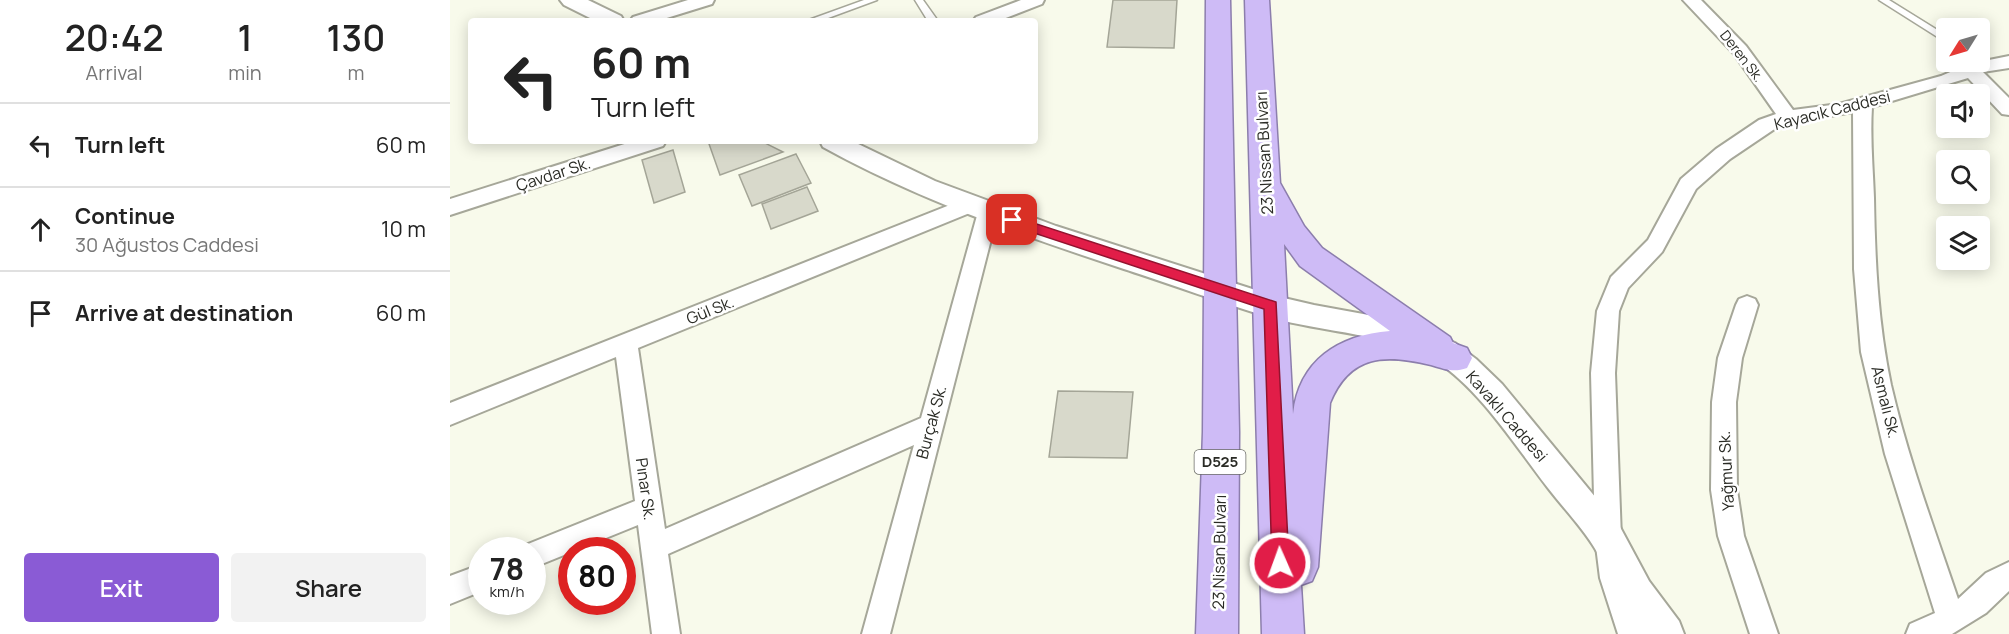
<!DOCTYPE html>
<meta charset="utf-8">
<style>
:root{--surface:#fff;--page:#f2f2f2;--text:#222;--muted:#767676;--line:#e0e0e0;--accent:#8a5bd5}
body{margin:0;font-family:Manrope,sans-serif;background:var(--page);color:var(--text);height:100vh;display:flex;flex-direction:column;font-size:22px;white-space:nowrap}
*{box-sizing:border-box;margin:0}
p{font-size:20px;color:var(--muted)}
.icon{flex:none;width:33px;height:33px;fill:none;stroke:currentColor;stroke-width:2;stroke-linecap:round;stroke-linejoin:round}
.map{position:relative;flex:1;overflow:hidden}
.details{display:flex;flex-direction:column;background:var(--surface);width:450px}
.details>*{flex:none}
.banner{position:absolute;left:18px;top:18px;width:570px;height:126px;border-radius:6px;box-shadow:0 3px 15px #0003;background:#fff;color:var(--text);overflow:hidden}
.needle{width:39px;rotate:233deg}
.fabs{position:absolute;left:1486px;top:18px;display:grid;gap:12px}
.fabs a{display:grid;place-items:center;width:54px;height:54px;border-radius:6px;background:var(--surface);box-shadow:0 3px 15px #0003;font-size:30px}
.speed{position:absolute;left:18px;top:537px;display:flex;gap:12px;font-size:30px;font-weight:700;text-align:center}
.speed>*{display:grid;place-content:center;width:78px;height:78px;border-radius:50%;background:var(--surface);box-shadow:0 3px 15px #0003;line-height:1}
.speed small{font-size:15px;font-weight:400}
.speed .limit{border:9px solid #d22;background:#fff;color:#111}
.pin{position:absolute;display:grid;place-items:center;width:51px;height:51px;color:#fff;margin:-26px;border-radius:12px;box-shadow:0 3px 9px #0006}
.me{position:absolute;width:66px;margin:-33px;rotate:358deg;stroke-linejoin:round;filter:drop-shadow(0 0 4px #0008)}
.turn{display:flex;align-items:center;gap:21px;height:126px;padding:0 24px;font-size:27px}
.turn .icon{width:78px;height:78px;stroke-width:2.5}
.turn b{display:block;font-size:42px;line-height:51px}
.eta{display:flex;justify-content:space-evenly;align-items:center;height:102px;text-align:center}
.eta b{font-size:36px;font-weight:600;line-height:42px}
.button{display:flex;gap:12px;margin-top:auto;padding:12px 24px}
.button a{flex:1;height:69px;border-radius:6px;background:var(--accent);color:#fff;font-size:24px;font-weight:600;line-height:69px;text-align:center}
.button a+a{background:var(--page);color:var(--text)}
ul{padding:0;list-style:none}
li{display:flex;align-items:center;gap:18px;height:84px;padding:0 24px;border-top:2px solid var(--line)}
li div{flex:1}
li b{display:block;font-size:22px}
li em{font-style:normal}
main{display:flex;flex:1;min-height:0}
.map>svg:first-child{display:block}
.building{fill:#d8d9cb;stroke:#a4a597;stroke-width:1.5}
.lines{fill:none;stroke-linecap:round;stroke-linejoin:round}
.service-casing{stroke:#a6a799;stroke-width:3}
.minor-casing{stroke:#a6a799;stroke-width:4}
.tertiary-casing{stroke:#a6a799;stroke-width:4}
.trunk-casing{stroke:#8c7eac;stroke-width:3}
.service{fill:#fff;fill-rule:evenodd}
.minor{fill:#fff;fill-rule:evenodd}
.tertiary{fill:#fff;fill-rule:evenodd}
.trunk{fill:#cebbf6;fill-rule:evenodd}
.route{fill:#e11d48;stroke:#92132f;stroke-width:1.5}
.labels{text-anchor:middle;stroke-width:5;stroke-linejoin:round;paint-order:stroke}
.far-street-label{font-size:14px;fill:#2a2b25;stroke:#fff}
.shield{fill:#fff;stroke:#6a6b66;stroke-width:1.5}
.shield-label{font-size:15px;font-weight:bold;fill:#2a2b25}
.street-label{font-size:16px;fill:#2a2b25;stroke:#fff}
</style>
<main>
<section class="details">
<div class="eta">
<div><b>20:42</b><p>Arrival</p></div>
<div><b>1</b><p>min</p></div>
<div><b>130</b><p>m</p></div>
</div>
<ul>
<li><svg class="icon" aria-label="left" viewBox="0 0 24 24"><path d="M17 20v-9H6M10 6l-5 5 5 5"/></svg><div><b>Turn left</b></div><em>60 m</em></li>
<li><svg class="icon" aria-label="ahead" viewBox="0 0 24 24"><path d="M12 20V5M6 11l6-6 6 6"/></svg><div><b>Continue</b><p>30 Ağustos Caddesi</p></div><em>10 m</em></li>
<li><svg class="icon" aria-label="arrive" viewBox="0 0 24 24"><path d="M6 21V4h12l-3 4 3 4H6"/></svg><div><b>Arrive at destination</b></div><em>60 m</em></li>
</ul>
<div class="button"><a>Exit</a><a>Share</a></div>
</section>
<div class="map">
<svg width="1559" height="634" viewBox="0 0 1559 634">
<rect width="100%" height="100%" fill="#f8faeb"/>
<!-- building -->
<path class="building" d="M663,0h64l-3,48 -67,-1z
M258,141h53l22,11 -63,23z
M223,150l12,42 -31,11 -12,-43z
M346,154l15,29 -59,23 -13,-31z
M357,187l11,24 -47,18 -9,-25z
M608,391l75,1 -6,66 -78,-1z"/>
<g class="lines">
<!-- service casing -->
<g class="service-casing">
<path id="service" d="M414,0h13l-57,21h-14z
M465,0h8l15,21h-10z
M1429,0h10l58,36v7z"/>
</g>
<!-- minor casing -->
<g class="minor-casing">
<path id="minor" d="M238,0h26l-2,4 -55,17h-27l3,-4z
M571,0h23l-2,4 -44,17h-25l3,-4z
M1233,0h18l45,46 47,64 46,-6 102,-28 28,-12 40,-8v12l-26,4 26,26v17l-7,-1 -34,-36 -96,29c-2,31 1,61 2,91 1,63 4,125 17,187 17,73 43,143 67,214l28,-26 23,-11v29l-23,22 -34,21h-46l4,-10 25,-11 -50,-159 -24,-102 -7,-83 -1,-157 -63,11 -17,7 -43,29 -34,30 -34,63 -34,36 -9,23 -4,62 6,165 7,40 18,56h-28l-18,-56 -5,-40 -4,-165 6,-62 14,-34 37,-37 33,-61 35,-30 43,-29 17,-6 -42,-60z
M184,141h32l-3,5 -213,69v-16z
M520,197l7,3 3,5 -3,5 -339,138 27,181 256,-111 57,-206 3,-5 7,-3 7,3 3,5 -108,422h-28l52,-189 -246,109 12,80h-28l-14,-109 -106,43v-18h-12l3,-4 112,-45 -19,-144 -166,68v-22z
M1297,296l8,3 3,6 -16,53 -6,44 1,88 7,46 34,98h-28l-32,-98 -7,-46 1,-88 6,-44 18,-53 3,-6z
M32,564v27l-32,13v-28z"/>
</g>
<!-- tertiary casing -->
<g class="tertiary-casing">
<path id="tertiary" d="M110,0h28l33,16 3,5h-28l-32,-16z
M370,141h32l83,40 121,45 215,69 43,10 82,15 59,23 21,16 26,25 118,143 29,54 30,40 5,13h-39c-19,-27 -32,-54 -48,-82 -13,-23 -33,-43 -49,-64 -32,-41 -68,-99 -112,-127 -43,-27 -114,-29 -164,-43 -50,-15 -99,-33 -148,-49 -103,-34 -205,-69 -301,-122z"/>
</g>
<!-- trunk casing -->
<g class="trunk-casing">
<path id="trunk" d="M756,0h24l9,432 -1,202h-42l7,-202z
M795,0h24l11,183 24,43 18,22 128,89 3,6 14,5 5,10 -5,10c-14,5 -22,1 -36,-3 -46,-11 -81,-11 -101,38l-12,164 -6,14 -11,4 3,49h-42zM834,244l16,22 90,65c-51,4 -91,29 -97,83z"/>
</g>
<!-- service -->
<use href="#service" class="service"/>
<!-- minor -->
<use href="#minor" class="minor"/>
<!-- tertiary -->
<use href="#tertiary" class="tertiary"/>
<!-- trunk -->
<use href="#trunk" class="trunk"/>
</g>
<!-- route -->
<path class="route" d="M562,216l264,86 13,261 -3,5 -6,3 -5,-3 -3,-5 -8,-254 -257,-85 -1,-4 1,-3z"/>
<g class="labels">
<!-- far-street labels -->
<g class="far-street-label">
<text transform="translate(1292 56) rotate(52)" y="5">Deren Sk.</text>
</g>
<!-- shield labels -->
<rect class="shield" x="744.5" y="450" width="51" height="24" rx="4.5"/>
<g class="shield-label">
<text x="770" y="467">D525</text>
</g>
<!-- street labels -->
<g class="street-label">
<text transform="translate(1382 110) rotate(-14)" y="6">Kayacık Caddesi</text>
<text transform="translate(814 153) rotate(-93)" y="6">23 Nissan Bulvarı</text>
<text transform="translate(103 174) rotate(-18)" y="6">Çavdar Sk.</text>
<text transform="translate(260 310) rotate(-22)" y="6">Gül Sk.</text>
<text transform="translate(1436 402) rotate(76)" y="6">Asmalı Sk.</text>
<text transform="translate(1057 416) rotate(49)" y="6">Kavaklı Caddesi</text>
<text transform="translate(481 422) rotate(-75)" y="6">Burçak Sk.</text>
<text transform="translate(1276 471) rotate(-93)" y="6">Yağmur Sk.</text>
<text transform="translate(196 489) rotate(82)" y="6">Pınar Sk.</text>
<text transform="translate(769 552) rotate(-89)" y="6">23 Nisan Bulvarı</text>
</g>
</g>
</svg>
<div class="fabs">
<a><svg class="needle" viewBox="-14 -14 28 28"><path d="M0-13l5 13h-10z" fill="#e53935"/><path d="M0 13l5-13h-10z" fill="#767676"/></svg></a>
<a><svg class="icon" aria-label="sound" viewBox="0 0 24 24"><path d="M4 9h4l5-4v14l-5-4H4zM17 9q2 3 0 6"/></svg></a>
<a><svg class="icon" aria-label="search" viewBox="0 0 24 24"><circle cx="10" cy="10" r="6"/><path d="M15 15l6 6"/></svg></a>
<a><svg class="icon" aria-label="layers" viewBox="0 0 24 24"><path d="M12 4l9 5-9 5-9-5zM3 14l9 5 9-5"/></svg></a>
</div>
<div class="speed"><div>78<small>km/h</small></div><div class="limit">80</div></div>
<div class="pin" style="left:562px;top:220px;background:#d93025"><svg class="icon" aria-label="arrive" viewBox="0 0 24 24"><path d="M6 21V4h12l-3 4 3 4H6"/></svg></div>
<svg class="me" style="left:830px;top:563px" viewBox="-20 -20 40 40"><circle r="17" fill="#e11d48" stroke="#fff" stroke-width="3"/><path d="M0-11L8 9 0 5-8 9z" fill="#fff"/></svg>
<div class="banner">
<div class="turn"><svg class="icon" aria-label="left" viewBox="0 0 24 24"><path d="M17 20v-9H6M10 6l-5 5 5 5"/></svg><div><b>60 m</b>Turn left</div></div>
</div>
</div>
</main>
